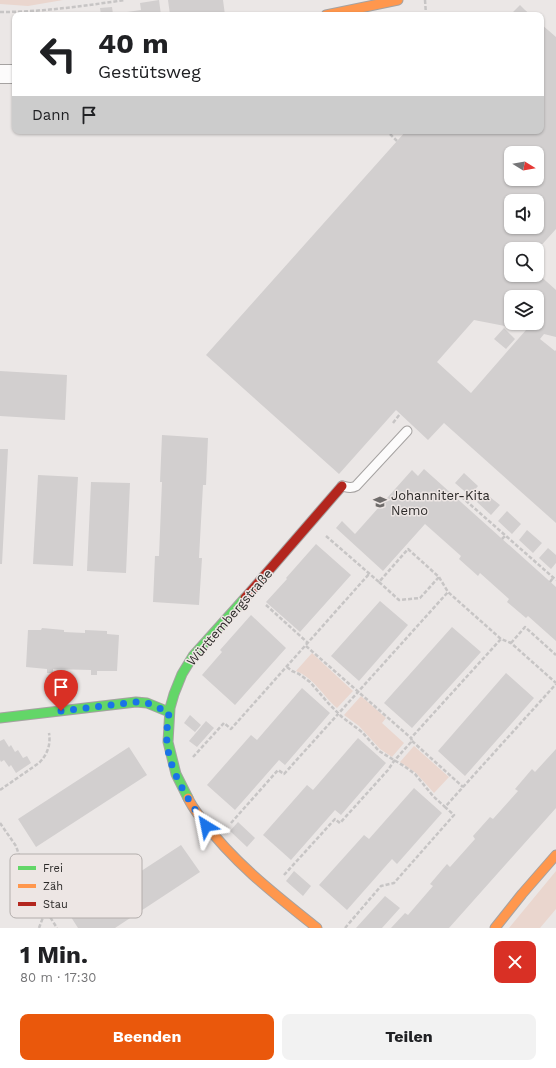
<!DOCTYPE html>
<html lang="de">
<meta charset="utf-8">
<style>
:root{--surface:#fff;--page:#f2f2f2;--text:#202124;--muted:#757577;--accent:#ea580c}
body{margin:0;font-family:"Work Sans",sans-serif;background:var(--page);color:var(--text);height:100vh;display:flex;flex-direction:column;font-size:15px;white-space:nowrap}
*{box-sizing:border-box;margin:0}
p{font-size:13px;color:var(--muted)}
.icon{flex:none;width:22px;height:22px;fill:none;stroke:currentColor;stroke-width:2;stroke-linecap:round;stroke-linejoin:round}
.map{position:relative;height:928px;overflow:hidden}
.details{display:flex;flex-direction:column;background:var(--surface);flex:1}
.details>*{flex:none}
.top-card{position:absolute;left:12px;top:12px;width:532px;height:122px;border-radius:8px;box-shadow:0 1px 3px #0004;background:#fff;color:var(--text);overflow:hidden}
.needle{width:26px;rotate:101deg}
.buttons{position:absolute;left:504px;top:146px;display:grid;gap:8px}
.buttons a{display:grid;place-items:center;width:40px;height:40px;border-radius:8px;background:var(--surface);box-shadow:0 1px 3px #0004;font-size:20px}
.pin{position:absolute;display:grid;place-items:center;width:34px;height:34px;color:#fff;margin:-41px -17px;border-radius:50% 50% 50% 0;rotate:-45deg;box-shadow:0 0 4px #0007}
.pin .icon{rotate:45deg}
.me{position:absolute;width:44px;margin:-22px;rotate:325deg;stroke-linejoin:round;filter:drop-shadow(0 0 3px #0008)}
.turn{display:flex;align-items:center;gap:14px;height:84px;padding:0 20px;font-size:18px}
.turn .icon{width:52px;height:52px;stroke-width:2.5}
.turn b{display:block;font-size:28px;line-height:34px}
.then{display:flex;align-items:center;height:38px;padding:0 20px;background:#0003;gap:8px;font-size:15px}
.round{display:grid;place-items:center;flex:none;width:42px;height:42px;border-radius:8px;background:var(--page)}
.headline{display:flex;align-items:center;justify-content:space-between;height:68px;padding:0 20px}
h1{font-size:24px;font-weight:700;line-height:30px}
.button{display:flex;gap:8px;margin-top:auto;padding:8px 20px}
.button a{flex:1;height:46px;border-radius:8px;background:var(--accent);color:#fff;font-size:16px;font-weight:700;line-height:46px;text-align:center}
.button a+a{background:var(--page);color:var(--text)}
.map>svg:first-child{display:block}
.green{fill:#ead6ce}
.building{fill:#d2cfcf;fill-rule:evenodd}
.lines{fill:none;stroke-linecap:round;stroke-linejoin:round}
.lane-casing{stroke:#a5a2a1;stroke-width:11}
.street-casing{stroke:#a5a2a1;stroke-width:20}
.fast-casing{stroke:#a5a2a1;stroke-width:11}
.slow-casing{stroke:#a5a2a1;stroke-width:11}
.jam-casing{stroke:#a5a2a1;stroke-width:11}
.path{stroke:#c7c5c5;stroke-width:2.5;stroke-dasharray:4 2;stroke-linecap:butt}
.lane{stroke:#fcfbfb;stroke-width:9}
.street{stroke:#fcfbfb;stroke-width:18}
.fast{stroke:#63d668;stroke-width:9}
.slow{stroke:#ff974d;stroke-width:9}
.jam{stroke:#b3261e;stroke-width:9}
.route{stroke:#1a73e8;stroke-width:7;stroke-dasharray:0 12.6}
.labels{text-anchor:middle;stroke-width:3;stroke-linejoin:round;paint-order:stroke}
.poi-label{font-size:13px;fill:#2c2a29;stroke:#ede6e4;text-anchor:start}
.street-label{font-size:13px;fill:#2c2a29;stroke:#ede6e4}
.key{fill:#ede6e4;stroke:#b3aeac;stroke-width:1}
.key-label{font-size:11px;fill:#2c2a29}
</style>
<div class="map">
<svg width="556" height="928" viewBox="0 0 556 928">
<rect width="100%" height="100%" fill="#ebe7e6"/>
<!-- green -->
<path class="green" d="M0,0h63l-35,6 -28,-2z
M312,653l41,38 -16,17c-14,-12 -23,-30 -41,-37z
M361,696l25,22 -4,5 22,20 -12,14 -12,-8 -21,-23 -15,-11z
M414,746l35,31 -15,16 -18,-20 -16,-11z
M556,871v38l-16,19h-31z"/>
<!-- building -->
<path class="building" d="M159,0l2,15h-60l-1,-7 12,-1 1,7 28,-4 -1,-7z
M168,0h55l2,15h-55z
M520,5l5,5 6,5h-21z
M541,24l15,13v192l-18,20h-27v26h26v-2l19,17v47l-12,-3 -4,5 15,12 1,-1v173l-112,-100 -16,17 -32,-30 -57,64 -133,-119 200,-224h135zM511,153h26v26h-26zM511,201h26v26h-26zM511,297h26v26h-26zM474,320l52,10 -55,63 -34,-31z
M504,328l11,11 -9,10 -12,-10z
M0,371l67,4 -2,45 -65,-4z
M162,435l46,3 -2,47h-3l-4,73h3l-3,47 -46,-3 2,-46h4l3,-74h-2z
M0,449h8l-6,115h-2z
M424,469l132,118v54l-28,-25 -2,2 -19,-16 2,-3 -29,-26 -2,3 -19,-17 2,-3 -36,-32 -42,47 -47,-43 6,-7 13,13 57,-64 6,6z
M464,473l14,13 -8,10 -15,-13z
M38,475l40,2 -5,89 -40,-2z
M91,482l39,1 -4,90 -39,-2z
M485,493l15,12 -9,10 -14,-13z
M507,511l14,13 -9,10 -14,-13z
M527,530l15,13 -9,10 -14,-13z
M316,544l35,31 -51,57 -34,-30 21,-23 -1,-1z
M548,548l8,7v8l-5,6 -12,-11z
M380,601l28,24 -49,56 -28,-25z
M251,615l35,33 -51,57 -33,-30 20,-23 -2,-2z
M452,627l29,25 -69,76 -28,-25z
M42,628l22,2v2l21,1v-3l22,1v3l12,1 -2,36h-20v4h-6v-5l-38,-1v4h-6v-4l-21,-2 2,-37h13z
M506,673l28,25 -69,78 -27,-25z
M302,688l28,25 -45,52 -6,-5 -44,50 -28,-25 44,-50 6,5z
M190,715l11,10 -6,7 -11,-9z
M206,721l8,7 -17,19 -8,-6z
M358,738l28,25 -45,52 -6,-5 -44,50 -28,-25 44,-50 6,5z
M4,739l5,8 2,-2 4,7 3,-2 5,8 4,-2 4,7 -15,10 -5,-8 -2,2 -5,-7 -3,2 -1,-2v-19z
M129,747l18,28 -111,72 -18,-28z
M556,749v59l-107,120h-58l14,-15 3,2 25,-29 -3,-2 17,-20 3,3 25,-28 -2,-3 17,-19 3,2 25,-28 -3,-2 17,-20 3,3z
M414,788l28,25 -45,51 -5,-5 -45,51 -28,-25 45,-50 5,4z
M238,822l17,16 -8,9 -17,-16z
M181,845l19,27 -85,56h-37l-7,-11z
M294,871l17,15 -8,10 -17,-15z
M385,896l15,12 -18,20h-26z"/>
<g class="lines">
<!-- lane casing -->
<g class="lane-casing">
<path id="lane" d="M342,486c5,1 9,3 14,0l51,-55"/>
</g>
<!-- street casing -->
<g class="street-casing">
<path id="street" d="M0,74h15"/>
</g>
<!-- fast casing -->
<g class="fast-casing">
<path id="fast" d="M0,718l136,-16 11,1 22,9
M188,798l-12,-24 -8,-32 2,-34 4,-14 8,-20 11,-18 52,-58"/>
</g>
<!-- slow casing -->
<g class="slow-casing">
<path id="slow" d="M326,15l72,-15
M188,798c4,9 10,16 15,23 31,42 74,75 114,107
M495,928l27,-34 34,-39"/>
</g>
<!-- jam casing -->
<g class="jam-casing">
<path id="jam" d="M245,598l97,-112"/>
</g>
<!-- path -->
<path class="path" d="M425,0l1,15
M0,12c42,0 83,-6 125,-12
M390,134l7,7
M393,423l7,-9
M453,496l3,-4 100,88
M326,536l53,46 29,-33 31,28 9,15 53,47 10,4 45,40
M502,539l4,-4
M379,582l20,18 21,-2 19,-21
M550,582l3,-4
M266,605l42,38
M511,643l14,-16 31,28
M306,646l105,92
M287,667l5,4 7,3 11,8 19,22 13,13 20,15 17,19 25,15 11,8 18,22 12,11
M412,741l51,46
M193,757l31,-34 7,6 138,-155
M0,790l39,-27c8,-8 12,-18 10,-30
M0,823l16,23 12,36 29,46
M231,823l47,-53 6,4 164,-182
M284,875l51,-56 5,4 48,-53 6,-9 18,-20 -1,-3 90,-99
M39,928l6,-16
M345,928l36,-42 13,-3 60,-68 -9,-8 111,-123"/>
<!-- lane -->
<use href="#lane" class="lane"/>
<!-- street -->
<use href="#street" class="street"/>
<!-- fast -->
<use href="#fast" class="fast"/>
<!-- slow -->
<use href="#slow" class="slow"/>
<!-- jam -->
<use href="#jam" class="jam"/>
</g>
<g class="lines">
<!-- route -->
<path class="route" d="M61,711l75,-9 11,1 22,9c-1,10 -3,20 -2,31 3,30 22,58 39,83"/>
</g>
<!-- icons -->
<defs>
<g id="school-bare" transform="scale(1.08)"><path d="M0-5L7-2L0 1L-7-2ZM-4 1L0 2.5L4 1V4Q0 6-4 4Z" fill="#6f6c6b" stroke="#ede6e4" stroke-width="2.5" paint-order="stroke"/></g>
</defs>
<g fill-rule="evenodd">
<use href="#school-bare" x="380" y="502"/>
</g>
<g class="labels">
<!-- poi labels -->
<g class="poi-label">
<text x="391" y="500">Johanniter-Kita<tspan x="391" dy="15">Nemo</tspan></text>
</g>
<!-- street labels -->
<g class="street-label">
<text transform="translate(229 617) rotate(-49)" y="5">Württembergstraße</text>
</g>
</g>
<!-- legend -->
<rect x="10" y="854" width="132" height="64" rx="6" class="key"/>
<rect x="18" y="866" width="18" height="4" fill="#63d668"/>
<rect x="18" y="884" width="18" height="4" fill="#ff974d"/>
<rect x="18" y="902" width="18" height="4" fill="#b3261e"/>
<g class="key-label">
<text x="43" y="872">Frei</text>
<text x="43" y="890">Zäh</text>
<text x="43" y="908">Stau</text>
</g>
</svg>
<div class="buttons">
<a><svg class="needle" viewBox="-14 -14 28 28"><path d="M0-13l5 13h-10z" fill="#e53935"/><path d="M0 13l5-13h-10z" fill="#757577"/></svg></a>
<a><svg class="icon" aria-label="sound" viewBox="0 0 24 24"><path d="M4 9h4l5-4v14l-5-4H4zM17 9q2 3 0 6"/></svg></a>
<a><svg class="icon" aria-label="search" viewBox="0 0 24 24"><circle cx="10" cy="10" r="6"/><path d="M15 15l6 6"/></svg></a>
<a><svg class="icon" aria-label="layers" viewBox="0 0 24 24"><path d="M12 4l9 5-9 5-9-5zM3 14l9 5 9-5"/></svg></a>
</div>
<div class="pin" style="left:61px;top:711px;background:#d93025"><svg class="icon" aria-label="arrive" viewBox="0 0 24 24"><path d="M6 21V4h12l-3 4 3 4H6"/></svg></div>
<svg class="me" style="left:206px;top:826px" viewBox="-20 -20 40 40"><path d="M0-17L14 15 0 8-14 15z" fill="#1a73e8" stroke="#fff" stroke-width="4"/></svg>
<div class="top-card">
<div class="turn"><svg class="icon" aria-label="left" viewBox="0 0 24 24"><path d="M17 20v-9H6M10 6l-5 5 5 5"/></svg><div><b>40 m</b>Gestütsweg</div></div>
<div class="then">Dann<svg class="icon" aria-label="arrive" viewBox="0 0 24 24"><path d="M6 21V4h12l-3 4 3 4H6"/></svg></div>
</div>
</div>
<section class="details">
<div class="headline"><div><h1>1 Min.</h1><p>80 m · 17:30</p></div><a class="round" style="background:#d93025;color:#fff"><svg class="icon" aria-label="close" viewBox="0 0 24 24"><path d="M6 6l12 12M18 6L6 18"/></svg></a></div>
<div class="button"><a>Beenden</a><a>Teilen</a></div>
</section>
